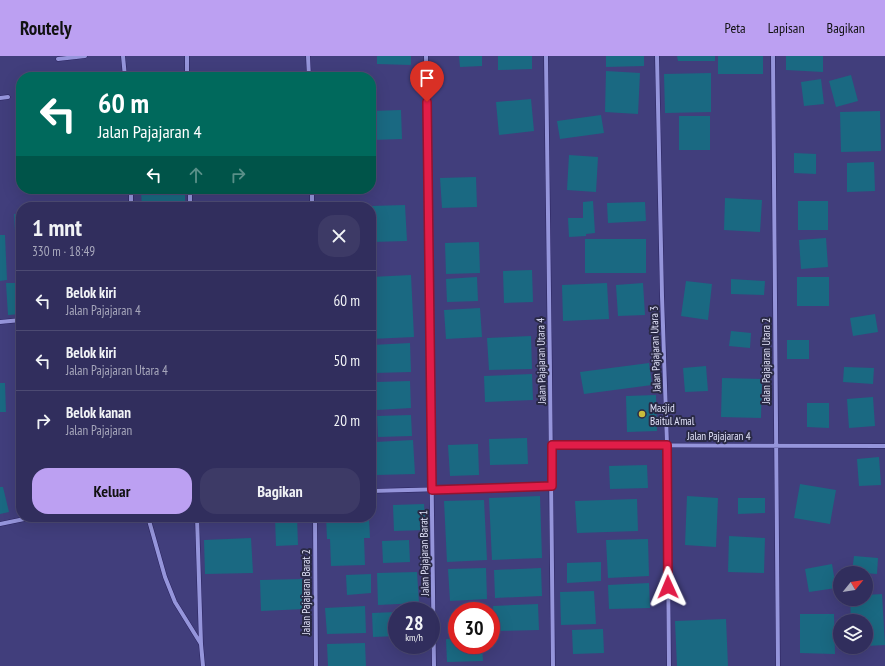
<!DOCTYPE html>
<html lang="id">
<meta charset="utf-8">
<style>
:root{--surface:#312e5d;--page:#3d3a66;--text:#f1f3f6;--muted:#a8a8bc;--line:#4c4a72;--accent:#bca0f2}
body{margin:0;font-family:"PT Sans Narrow",sans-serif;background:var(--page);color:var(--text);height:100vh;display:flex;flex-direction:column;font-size:15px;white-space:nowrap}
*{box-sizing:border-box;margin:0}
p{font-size:13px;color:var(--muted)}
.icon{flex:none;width:22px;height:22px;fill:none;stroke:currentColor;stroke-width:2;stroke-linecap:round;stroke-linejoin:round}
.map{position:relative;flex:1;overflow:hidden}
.sheet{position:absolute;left:16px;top:146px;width:360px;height:320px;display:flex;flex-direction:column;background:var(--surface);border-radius:16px;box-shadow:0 4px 16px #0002,0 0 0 1px var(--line)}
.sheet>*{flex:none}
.banner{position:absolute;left:16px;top:16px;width:360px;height:122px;border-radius:16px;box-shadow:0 4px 16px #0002,0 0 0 1px var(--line);background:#00695c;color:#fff;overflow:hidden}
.needle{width:26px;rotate:60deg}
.fabs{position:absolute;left:833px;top:510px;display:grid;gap:8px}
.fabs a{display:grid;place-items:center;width:40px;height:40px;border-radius:50%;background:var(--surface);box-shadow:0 4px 16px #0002,0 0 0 1px var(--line);font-size:20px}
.speed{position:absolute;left:388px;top:546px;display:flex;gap:8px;font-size:20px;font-weight:700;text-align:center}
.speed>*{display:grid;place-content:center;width:52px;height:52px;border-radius:50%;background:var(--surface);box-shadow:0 4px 16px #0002,0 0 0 1px var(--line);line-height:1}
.speed small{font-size:10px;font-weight:400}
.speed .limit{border:6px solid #d22;background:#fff;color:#111}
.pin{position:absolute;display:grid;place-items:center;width:34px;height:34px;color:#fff;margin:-41px -17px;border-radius:50% 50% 50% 0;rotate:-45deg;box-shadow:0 0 4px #0007}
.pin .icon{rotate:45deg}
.me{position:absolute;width:44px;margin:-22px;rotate:359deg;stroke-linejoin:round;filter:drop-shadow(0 0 3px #0008)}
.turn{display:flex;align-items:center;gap:14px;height:84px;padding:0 16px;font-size:18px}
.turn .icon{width:52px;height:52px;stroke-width:2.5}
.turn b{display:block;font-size:28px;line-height:34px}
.lanes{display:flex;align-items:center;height:38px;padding:0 16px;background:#0003;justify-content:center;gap:20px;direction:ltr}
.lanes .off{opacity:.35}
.round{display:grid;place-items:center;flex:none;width:42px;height:42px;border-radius:16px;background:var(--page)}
.overview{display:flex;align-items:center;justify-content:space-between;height:68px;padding:0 16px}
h1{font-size:24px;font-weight:600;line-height:30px}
.action{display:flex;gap:8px;margin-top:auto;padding:8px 16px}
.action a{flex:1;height:46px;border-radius:16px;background:var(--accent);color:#111;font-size:16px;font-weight:600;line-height:46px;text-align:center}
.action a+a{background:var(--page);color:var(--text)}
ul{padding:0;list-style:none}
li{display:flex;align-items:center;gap:12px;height:60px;padding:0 16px;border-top:1px solid var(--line)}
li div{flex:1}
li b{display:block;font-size:15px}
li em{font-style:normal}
header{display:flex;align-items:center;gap:24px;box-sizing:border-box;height:56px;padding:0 20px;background:var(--accent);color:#111}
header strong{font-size:19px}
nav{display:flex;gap:22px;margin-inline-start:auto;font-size:14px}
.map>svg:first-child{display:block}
.building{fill:#1a6982}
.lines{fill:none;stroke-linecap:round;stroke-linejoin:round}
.street-casing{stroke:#29225e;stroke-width:5}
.street{stroke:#9595db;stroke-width:4}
.route-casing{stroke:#92132f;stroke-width:10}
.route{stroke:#e11d48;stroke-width:7}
.poi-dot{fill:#c8bb3b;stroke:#2a2a46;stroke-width:1.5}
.labels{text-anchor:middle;stroke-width:4;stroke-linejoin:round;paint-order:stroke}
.street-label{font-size:11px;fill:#e2e3fa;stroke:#2a2a46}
.poi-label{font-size:11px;fill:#e2e3fa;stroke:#2a2a46;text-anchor:start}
</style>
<header>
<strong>Routely</strong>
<nav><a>Peta</a><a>Lapisan</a><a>Bagikan</a></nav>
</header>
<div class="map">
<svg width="885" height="610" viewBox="0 0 885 610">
<rect width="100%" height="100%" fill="#413e7c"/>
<!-- building -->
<path class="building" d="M377,0h34v9l-34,-1z
M459,0h23v10l-22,1z
M498,0h34v13l-34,1z
M606,0h38v10l-38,1z
M677,0h38v5h-37z
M718,0h45v18h-45z
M786,0h37v16l-37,-2z
M606,15l34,2 -2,41 -33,-2z
M711,17v39l-46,1 -1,-39z
M851,19l7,26 -22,6 -7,-26z
M821,23l3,25 -20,2 -3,-24z
M531,43l3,32 -35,4 -3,-33z
M401,54l1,29 -31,1v-29z
M880,55l1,40 -40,1 -1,-40z
M601,59l3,18 -44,6 -3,-18z
M679,60h31v34h-31z
M794,97l22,1v20l-22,-1z
M569,99l29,2 -2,35 -29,-2z
M874,106l1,29 -28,1v-29z
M476,121l1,30 -35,1 -2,-30z
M185,134v17h-43l-1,-15z
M725,142l37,2 -2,32 -36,-2z
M593,145l2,32 -9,1v2l-17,1 -1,-19h15v-16z
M798,145h30v29h-30z
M645,146l1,19 -38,2 -1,-20z
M405,149l2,36 -36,1v-36z
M14,158h7v35h-5z
M0,179h5l2,45 -7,1z
M826,182l2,29 -27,2 -2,-29z
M585,183h61v34h-61z
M479,186l1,31 -34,1 -1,-31z
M16,199h5v26h-4z
M532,214l1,32 -29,1 -1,-32z
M411,219l3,62 -43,2v-62z
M477,221l1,24 -31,1 -1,-23z
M797,221h32v29h-32z
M731,223l34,2 -1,14 -33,-1z
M686,225l26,3 -4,36 -27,-4z
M6,227h15v31l-13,1z
M607,227l2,36 -46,2 -1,-36z
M643,227l2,32 -27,1 -2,-31z
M480,252l2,29 -36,2 -2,-29z
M875,258l3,18 -25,4 -3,-18z
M731,275l20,2 -1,15 -21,-2z
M531,280l1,33 -43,1 -2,-32z
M787,284h22v19h-22z
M410,287l1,29 -38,1 -1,-28z
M649,307l3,22 -68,9 -4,-22z
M706,310l2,25 -23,1 -2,-24z
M844,311l30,1 -1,16 -30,-2z
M532,318l1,26 -48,2 -1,-26z
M722,322l40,1 -1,39 -40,-1z
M410,325l1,27 -34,2 -1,-28z
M0,327h5l1,29h-6z
M656,339l1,36 -30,1 -1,-36z
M873,341l2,29 -26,2 -2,-29z
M807,347h22v25l-22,-1z
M411,359l1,21 -34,1 -1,-21z
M527,382l1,26 -38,1 -1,-26z
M413,384l2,34 -39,1 -1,-33z
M478,388l1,31 -29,1 -2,-31z
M879,401l2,28 -22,1 -2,-27z
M647,409l1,23 -38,1 -1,-23z
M800,428l36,6 -6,34 -36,-6z
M0,431h3l6,25 -9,2z
M540,440l2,62 -50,2 -3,-62z
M687,440l31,2 -2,49 -31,-2z
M738,442h27v15l-27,1z
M637,443l1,32 -61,2 -2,-32z
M484,444l3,60 -40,2 -3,-61z
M424,448l2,26 -32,1 -1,-26z
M275,461h22l1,28 -22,1z
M326,461h43l1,21h-6l1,27 -34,1 -1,-27h-3z
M729,480l36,2 -1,35 -36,-1z
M251,482l2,35 -48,1 -1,-34z
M648,483l1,37 -41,2 -2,-38z
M409,484l1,22 -27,1 -1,-22z
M854,500l24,2 -1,16 -25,-2z
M601,506v19l-34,2v-20z
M832,508l4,24 -27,4 -4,-23z
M486,512l1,31 -37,2 -2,-32z
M541,512l1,28 -47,2 -1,-28z
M417,516l2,31 -41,2 -1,-32z
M371,518v19l-24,2 -1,-20z
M303,523l2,30 -44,2 -1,-31z
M649,527l1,25 -41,1 -1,-24z
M594,535l2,33 -35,1 -1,-33z
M882,538l3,51 -19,1v-25h-15l-1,-22h16v-4z
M538,548l1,26 -45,1 -1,-25z
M365,550l1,27 -39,1 -2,-26z
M397,556v24l-24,1 -1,-24z
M800,558h34l1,40 -35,-1z
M726,563l2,47h-51l-2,-45z
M603,573l1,24 -31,1 -1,-24z
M446,583h11v6h25l1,16 -36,1z
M365,587l1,23h-38l-1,-22z"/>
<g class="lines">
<!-- street casing -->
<g class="street-casing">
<path id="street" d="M123,0l2,21
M187,0v21
M308,0l1,21
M426,0l8,610
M546,0c2,203 6,407 7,610
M657,0l5,240 5,149 2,221
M773,0l5,610
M58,3l27,-3
M0,42l8,-1
M131,133v18
M190,133v18
M312,133v18
M0,266l21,-2
M552,389l333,1
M371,435l181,-5
M148,461l17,60 10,25 26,42
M197,461l4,127 2,22
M315,461l1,149
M0,468l34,-7"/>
</g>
<!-- street -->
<use href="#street" class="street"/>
</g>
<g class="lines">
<!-- route casing -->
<g class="route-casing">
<path id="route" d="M427,46l5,388 120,-4v-41h115l1,142"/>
</g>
<!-- route -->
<use href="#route" class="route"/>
</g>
<!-- markers -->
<circle class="poi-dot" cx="642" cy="358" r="4"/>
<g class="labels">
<!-- street labels -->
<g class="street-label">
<text transform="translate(655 293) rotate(-92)" y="4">Jalan Pajajaran Utara 3</text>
<text transform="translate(541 305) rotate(-91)" y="4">Jalan Pajajaran Utara 4</text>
<text transform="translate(766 305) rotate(-90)" y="4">Jalan Pajajaran Utara 2</text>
<text x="719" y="384">Jalan Pajajaran 4</text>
<text transform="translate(424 497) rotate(-91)" y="4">Jalan Pajajaran Barat 1</text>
<text transform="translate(306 536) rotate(-90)" y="4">Jalan Pajajaran Barat 2</text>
</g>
<!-- poi labels -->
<g class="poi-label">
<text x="650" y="356">Masjid<tspan x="650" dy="13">Baitul A'mal</tspan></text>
</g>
</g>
</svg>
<div class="fabs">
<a><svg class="needle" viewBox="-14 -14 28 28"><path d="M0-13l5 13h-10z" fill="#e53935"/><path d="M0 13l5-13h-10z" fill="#a8a8bc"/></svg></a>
<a><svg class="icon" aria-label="layers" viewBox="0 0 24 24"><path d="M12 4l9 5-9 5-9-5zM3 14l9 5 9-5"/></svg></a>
</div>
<div class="speed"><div>28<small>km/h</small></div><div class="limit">30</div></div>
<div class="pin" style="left:427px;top:46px;background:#d93025"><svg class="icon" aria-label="arrive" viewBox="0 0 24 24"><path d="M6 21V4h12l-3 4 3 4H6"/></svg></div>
<svg class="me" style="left:668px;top:531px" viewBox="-20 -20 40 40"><path d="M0-17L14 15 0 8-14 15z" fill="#e11d48" stroke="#fff" stroke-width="4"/></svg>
<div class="banner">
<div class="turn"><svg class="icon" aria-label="left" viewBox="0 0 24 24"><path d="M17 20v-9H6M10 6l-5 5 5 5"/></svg><div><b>60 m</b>Jalan Pajajaran 4</div></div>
<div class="lanes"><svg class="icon" aria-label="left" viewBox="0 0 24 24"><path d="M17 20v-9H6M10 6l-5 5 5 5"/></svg><svg class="icon off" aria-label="ahead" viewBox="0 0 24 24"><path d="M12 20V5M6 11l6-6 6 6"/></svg><svg class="icon off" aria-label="right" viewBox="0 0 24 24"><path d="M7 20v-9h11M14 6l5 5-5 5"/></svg></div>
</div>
<section class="sheet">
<div class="overview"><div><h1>1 mnt</h1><p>330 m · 18:49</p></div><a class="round"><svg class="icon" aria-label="close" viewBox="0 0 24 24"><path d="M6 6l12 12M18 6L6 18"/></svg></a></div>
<ul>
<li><svg class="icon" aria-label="left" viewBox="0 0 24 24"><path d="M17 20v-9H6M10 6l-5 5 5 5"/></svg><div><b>Belok kiri</b><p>Jalan Pajajaran 4</p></div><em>60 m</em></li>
<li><svg class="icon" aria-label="left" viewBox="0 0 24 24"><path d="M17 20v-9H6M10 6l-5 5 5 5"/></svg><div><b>Belok kiri</b><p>Jalan Pajajaran Utara 4</p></div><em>50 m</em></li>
<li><svg class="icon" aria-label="right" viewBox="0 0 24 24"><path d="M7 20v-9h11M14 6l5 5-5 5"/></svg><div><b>Belok kanan</b><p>Jalan Pajajaran</p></div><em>20 m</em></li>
</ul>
<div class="action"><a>Keluar</a><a>Bagikan</a></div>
</section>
</div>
